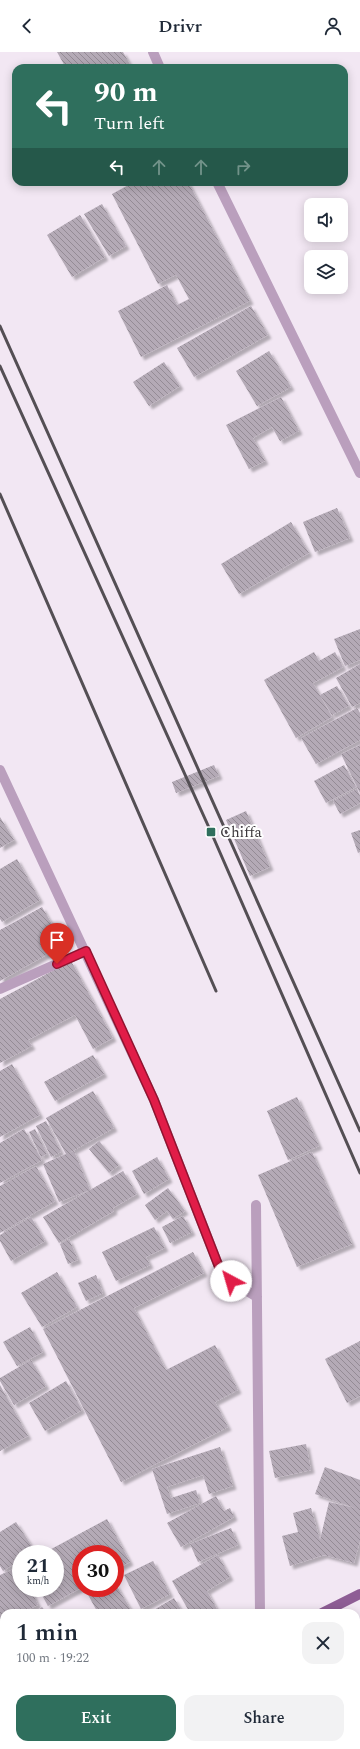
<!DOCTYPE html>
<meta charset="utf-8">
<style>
:root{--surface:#fff;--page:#f2f2f3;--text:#1f2937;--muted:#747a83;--accent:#2f6f5d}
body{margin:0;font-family:Spectral,serif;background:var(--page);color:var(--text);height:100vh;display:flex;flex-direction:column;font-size:15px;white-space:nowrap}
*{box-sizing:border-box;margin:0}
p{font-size:13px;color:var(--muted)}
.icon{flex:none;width:22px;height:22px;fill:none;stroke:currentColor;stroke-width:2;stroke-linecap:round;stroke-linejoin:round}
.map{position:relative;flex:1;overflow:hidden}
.sheet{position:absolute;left:0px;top:1557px;width:360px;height:140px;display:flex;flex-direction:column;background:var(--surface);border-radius:12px 12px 0 0;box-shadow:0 2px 10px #0003}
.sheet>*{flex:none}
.top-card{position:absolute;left:12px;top:12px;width:336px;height:122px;border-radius:12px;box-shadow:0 2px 10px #0003;background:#2f6f5d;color:#fff;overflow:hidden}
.controls{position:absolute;left:304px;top:146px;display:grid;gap:8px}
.controls a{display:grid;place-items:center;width:44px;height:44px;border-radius:8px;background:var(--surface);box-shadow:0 2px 10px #0003;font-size:20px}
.speed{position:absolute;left:12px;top:1493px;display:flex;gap:8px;font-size:20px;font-weight:700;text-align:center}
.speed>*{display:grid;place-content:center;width:52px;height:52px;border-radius:50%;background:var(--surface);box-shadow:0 2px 10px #0003;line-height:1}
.speed small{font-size:10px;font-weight:400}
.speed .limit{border:6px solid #d22;background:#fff;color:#111}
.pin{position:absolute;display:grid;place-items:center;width:34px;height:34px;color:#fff;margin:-41px -17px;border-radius:50% 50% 50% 0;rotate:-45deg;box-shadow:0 0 4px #0007}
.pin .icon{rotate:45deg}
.me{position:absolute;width:44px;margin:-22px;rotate:321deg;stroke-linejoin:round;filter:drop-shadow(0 0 3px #0008)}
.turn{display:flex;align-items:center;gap:14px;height:84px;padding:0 16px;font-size:18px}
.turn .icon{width:52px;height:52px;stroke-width:2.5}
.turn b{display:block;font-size:28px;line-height:34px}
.lanes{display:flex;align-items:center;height:38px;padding:0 16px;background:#0003;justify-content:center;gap:20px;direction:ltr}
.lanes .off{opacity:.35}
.round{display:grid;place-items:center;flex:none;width:42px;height:42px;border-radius:12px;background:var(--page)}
.overview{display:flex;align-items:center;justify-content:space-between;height:68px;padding:0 16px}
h1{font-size:24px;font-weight:600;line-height:30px}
.button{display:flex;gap:8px;margin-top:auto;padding:8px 16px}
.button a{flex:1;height:46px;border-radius:12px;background:var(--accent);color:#fff;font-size:16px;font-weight:600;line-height:46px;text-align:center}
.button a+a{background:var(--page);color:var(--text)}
header{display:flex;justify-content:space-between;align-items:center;height:52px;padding:0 16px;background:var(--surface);font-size:18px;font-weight:600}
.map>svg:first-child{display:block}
.building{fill:url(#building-back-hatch);filter:url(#shadow)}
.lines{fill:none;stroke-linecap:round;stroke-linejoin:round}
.minor{stroke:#ba9fbd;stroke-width:10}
.primary{stroke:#8e5d95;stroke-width:10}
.rail{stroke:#544f54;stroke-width:3}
.route-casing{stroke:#92132f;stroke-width:10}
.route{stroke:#e11d48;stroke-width:7}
.poi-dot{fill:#2f6f5d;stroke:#fff;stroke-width:1.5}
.labels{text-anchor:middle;stroke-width:4;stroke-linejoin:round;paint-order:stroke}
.poi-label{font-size:15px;fill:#3c383c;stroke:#fff;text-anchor:start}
</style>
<header><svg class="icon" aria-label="back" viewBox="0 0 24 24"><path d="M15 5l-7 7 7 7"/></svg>Drivr<svg class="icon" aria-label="person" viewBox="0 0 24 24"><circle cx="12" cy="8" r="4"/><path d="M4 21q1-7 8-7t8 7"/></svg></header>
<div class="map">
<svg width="360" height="1697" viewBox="0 0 360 1697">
<defs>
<pattern id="building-back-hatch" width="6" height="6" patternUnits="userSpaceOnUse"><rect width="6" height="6" fill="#b4aab6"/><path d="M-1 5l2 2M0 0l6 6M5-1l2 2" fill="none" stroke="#948b95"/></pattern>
<filter id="shadow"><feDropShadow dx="3.5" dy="3.5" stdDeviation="1" flood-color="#0004"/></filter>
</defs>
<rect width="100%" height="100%" fill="#f2e7f3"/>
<!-- building -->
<path class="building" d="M57,0h66l9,16h-66z
M134,130h54l62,119 -109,56 -23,-46 49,-26 10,20 12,-6 -13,-24 -18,9 -46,-90z
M102,152l24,42 -17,10 -25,-42z
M80,163l25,42 -33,20 -25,-42z
M251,254l17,29 -74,42 -17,-29z
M269,299l22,36 -34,19 -21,-35z
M164,310l16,24 -31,20 -16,-24z
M281,345l18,34 -19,10 -8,-14 -19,11 12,23 -16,8 -23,-44z
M337,456l13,30 -35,14 -12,-30z
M291,470l18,31 -70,41 -18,-30z
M360,577v31l-15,6 -11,-27z
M314,600l5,9 16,-9 8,15 -30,16 19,34 -36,21 -32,-58z
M360,612v39l-8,4 -16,-29z
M337,634l12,20 -17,9 -12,-20z
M357,656l3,5v27l-44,24 -15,-26z
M360,693v48l-19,-39z
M214,713l5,11 -43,17 -4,-11z
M344,713l12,22 -30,16 -12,-22z
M357,737l3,7v7l-20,11 -7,-13z
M246,759l24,56 -20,9 -24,-56z
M0,765l14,23 -14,8z
M360,778v22l-2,1 -7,-20z
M17,807l23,41 -38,22 -2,-3v-50z
M42,855l22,38 -64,36v-51z
M71,909l42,77 -20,11 -18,-34 -47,25 4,6 -32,17v-64z
M93,1003l11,19 -49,27 -11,-19z
M12,1012l28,51 -40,22v-66z
M93,1039l21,37 -45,25 5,-2 16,39 -31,12 -16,-38 23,-10 -20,-36z
M297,1045l22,49 -31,14 -21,-49z
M46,1069l15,31 -10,5 -15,-31z
M24,1077l18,31 -42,23v-40z
M35,1077l12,25 -6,3 -12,-25z
M99,1089l20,24 -10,8 -20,-24z
M312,1100l40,92 -55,23 -39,-92z
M157,1105l12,22 -25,15 -12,-23z
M36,1114l19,35 -55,32v-47z
M123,1119l14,23 -24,14 1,3 -55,32 -16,-26z
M168,1136l17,23 -12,8 -6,-8 -12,9 -10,-15z
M183,1164l9,16 -22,11 -8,-16z
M31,1165l14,24 -34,20 -11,-20v-6z
M154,1175l11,21 -19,9 4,8 -34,16 -14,-29z
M69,1187l9,21 -10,4 -8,-20z
M193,1200l11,21 -70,35 32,62 49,-25 23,45 -23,12 13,25 -107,55 -78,-153z
M57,1220l20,35 -35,20 -21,-34z
M96,1223l7,18 -17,8 -8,-18z
M30,1275l13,25 -26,14 -14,-24z
M360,1289v55l-13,7 -22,-44z
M31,1308l15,26 -32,19 -14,-24v-3z
M66,1329l16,29 -37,21 -16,-28z
M0,1333l28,51 -28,15z
M306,1392l5,26 -36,8 -6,-27z
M220,1395l13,39 -24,8 -6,-19 -36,12 4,11 25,-8 4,13 -33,11 -15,-45z
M325,1415l35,13v61l-6,22 -30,-8 -34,11 -8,-30 16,-4 -5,-19 18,-5 9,32 9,-38 26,6 -40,-14z
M216,1444l8,15 6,-3 4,9 -53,30 -14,-24z
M107,1467l23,43 -15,8v-16h-34v34l-33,18 -10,-18h17v-34h-13z
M16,1470l19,29 -4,3h-10v6l-18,11 -3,-5v-34z
M231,1476l7,17 -40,17 -8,-18z
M218,1503l12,22 -23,14 12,22h-29l-18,-32z
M153,1509l17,33 -29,15 -17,-34z
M20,1514l1,22h9l8,17 -18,8h-16v7l-4,2v-47z
M115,1531l16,27 -5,3h-28l-12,-22 6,-3h23z
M174,1546l9,15h-30l-1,-2z
M42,1555l5,6h-13z
M360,1570v14l-4,-8v-4z
M0,1606l4,8v27l-4,2z
M4,1653v17l-4,-7v-7z
M360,1663v34h-5l-2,-4h3v-28z
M92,1693h45l2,4h-54z
M176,1693h11l2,4h-21z
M205,1693h27l-7,4h-18z
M254,1693h35l-7,4h-26z
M303,1693h17l2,4 9,-4 3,4h-37z"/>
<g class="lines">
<!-- minor -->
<path class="minor" d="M153,0l7,16
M217,130l143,291
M0,718l154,330 65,167 12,14 26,16
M0,937l86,-38
M256,1153l4,408"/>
<!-- primary -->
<path class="primary" d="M322,1561l38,-19
M31,1697l8,-4"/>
<!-- rail -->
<path class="rail" d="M0,274l360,805
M0,314l211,466 149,341
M0,442l216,497"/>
</g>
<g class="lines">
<!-- route casing -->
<g class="route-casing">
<path id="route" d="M57,912l29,-13 68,149 65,167 12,14"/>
</g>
<!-- route -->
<use href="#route" class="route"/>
</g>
<!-- markers -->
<rect class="poi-dot" x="206" y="775" width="10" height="10" rx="2"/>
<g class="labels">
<!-- poi labels -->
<g class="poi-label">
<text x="220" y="785">Chiffa</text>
</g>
</g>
</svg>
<div class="controls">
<a><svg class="icon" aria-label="sound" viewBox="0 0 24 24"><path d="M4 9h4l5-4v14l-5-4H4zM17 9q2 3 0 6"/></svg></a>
<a><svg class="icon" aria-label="layers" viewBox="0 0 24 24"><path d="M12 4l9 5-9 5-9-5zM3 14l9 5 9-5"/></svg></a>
</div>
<div class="speed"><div>21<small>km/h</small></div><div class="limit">30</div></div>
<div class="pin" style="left:57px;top:912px;background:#d93025"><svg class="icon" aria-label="arrive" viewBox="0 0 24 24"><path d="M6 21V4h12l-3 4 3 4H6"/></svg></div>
<svg class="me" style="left:231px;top:1229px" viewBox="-20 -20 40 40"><circle r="19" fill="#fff"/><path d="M0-13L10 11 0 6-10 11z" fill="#e11d48"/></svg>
<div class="top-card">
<div class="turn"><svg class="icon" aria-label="left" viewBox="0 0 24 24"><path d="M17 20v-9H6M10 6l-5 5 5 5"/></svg><div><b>90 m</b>Turn left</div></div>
<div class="lanes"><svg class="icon" aria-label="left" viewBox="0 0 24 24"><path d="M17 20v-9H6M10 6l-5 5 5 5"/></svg><svg class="icon off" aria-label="ahead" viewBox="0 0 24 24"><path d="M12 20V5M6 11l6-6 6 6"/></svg><svg class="icon off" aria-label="ahead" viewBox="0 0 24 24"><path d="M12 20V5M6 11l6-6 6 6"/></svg><svg class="icon off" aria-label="right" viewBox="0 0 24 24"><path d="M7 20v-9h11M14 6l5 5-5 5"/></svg></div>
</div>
<section class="sheet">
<div class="overview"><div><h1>1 min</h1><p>100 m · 19:22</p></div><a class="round"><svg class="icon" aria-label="close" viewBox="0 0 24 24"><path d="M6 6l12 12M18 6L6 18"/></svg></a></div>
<div class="button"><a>Exit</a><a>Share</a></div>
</section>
</div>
